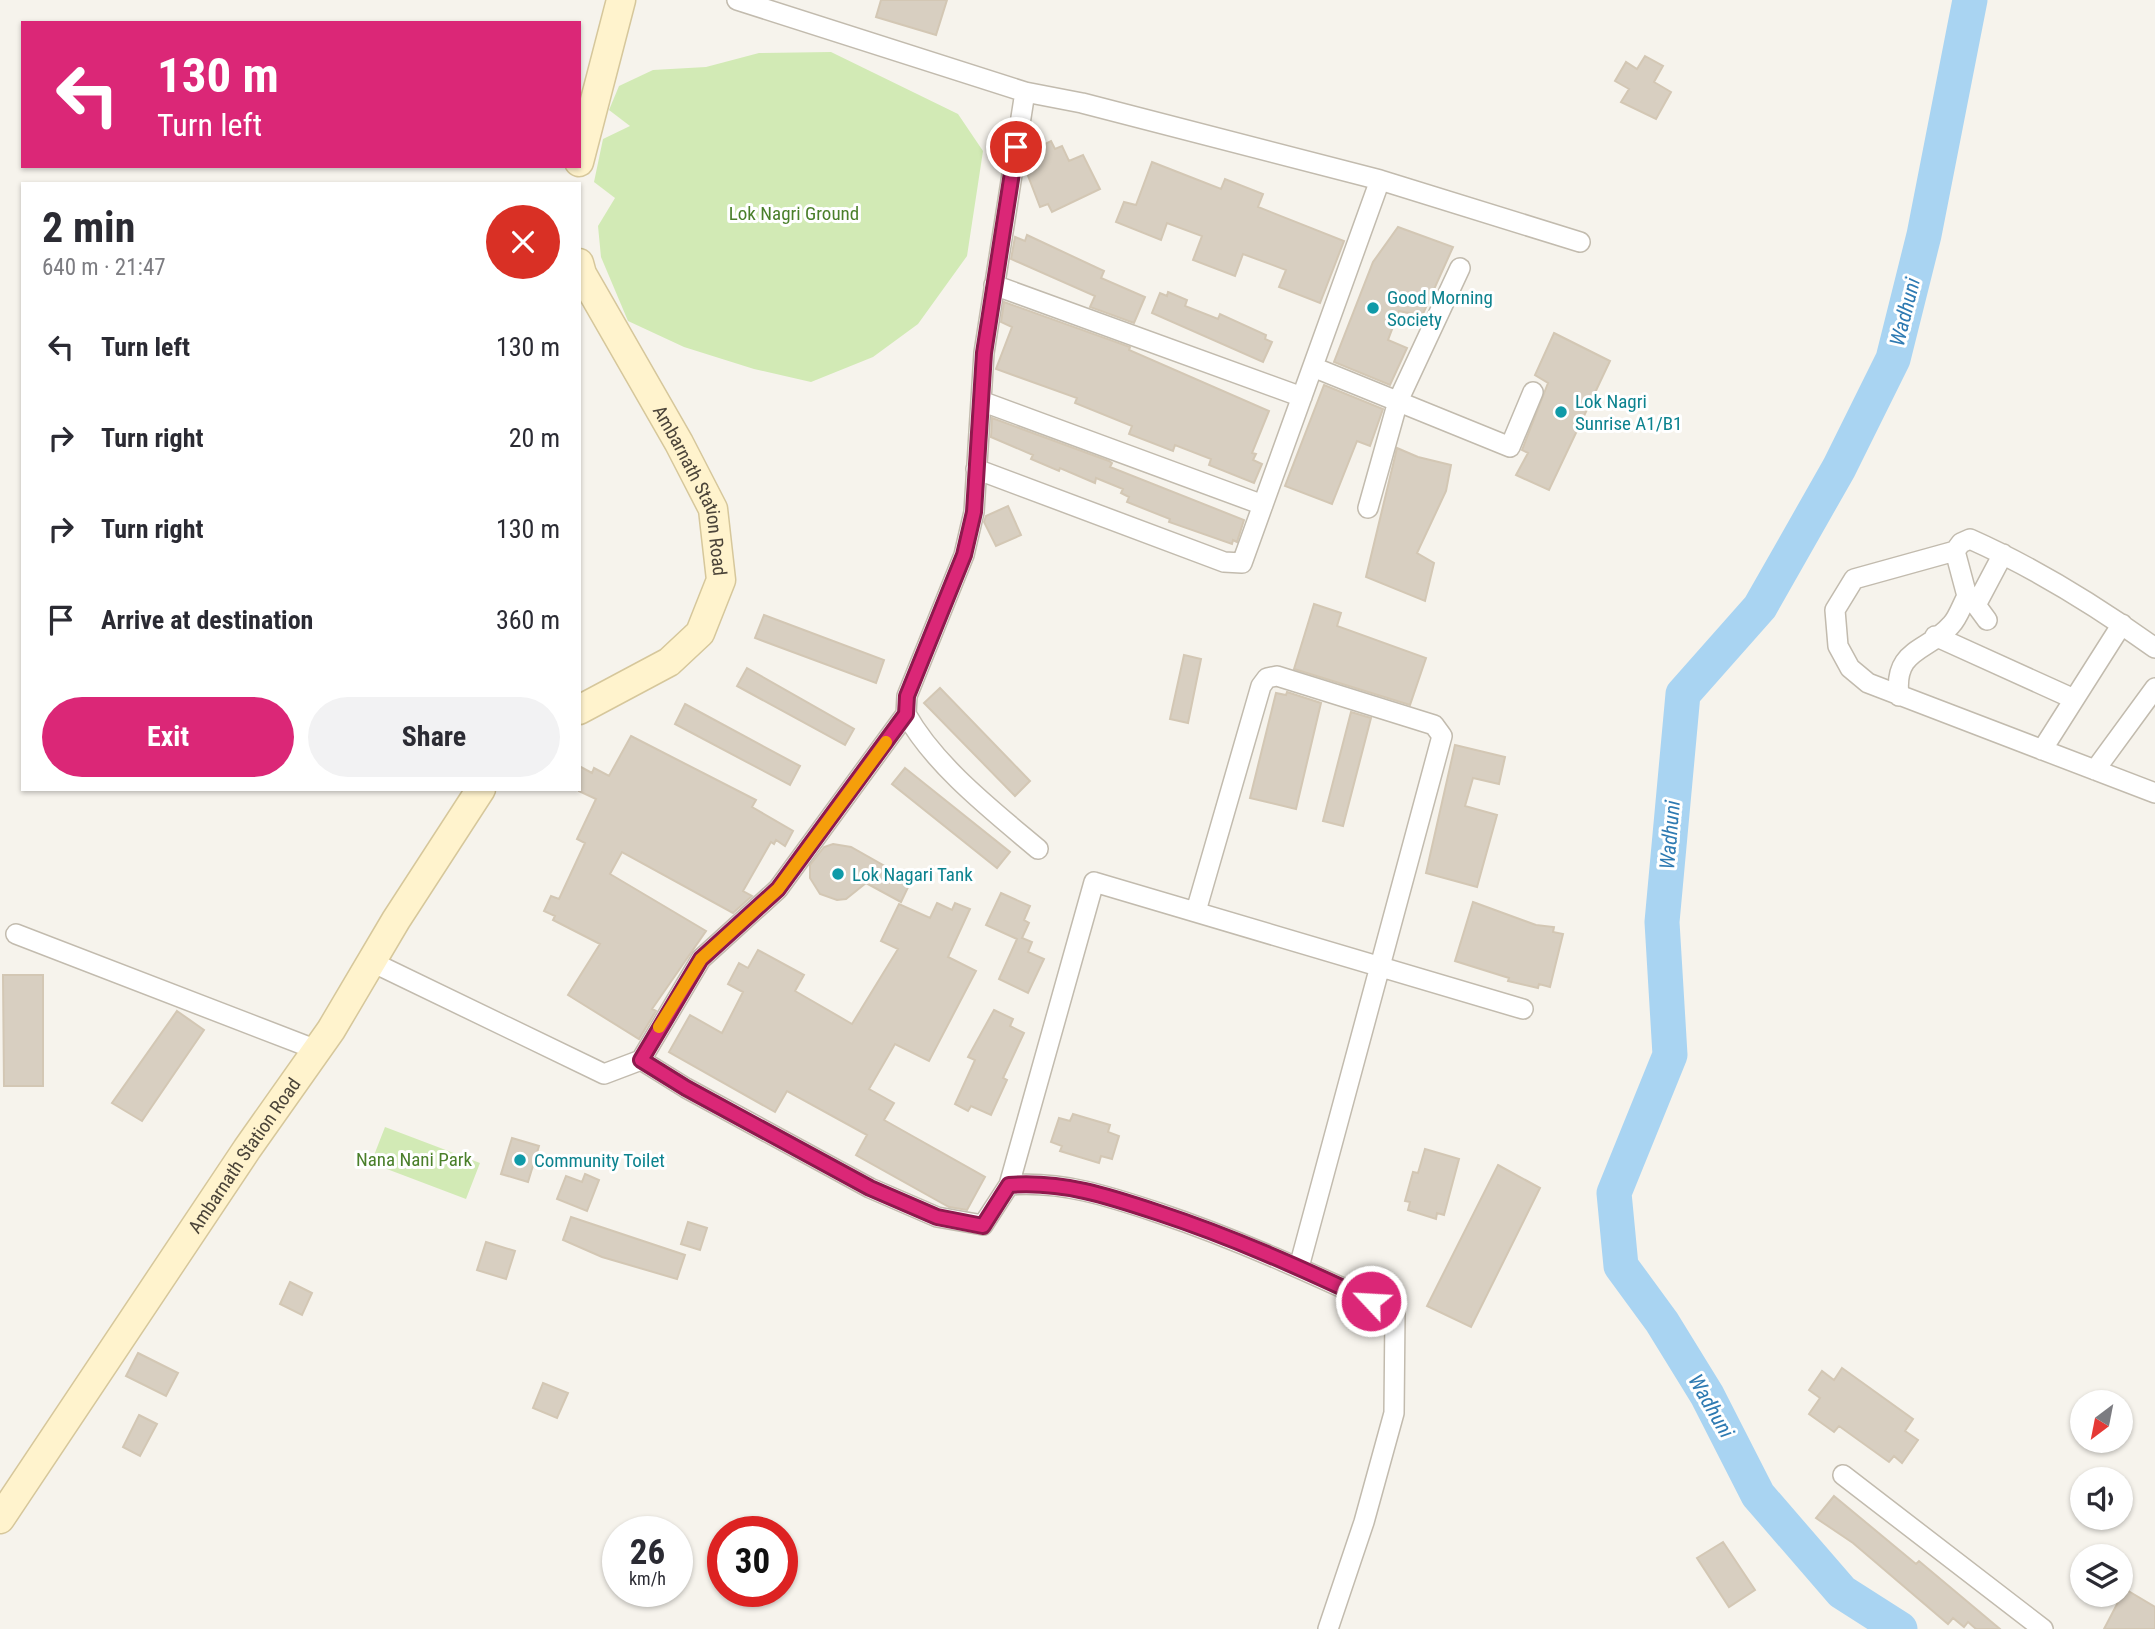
<!DOCTYPE html>
<meta charset="utf-8">
<style>
:root{--surface:#fff;--page:#f2f2f3;--text:#2b2b33;--muted:#7c7c81;--accent:#db2777}
body{margin:0;font-family:"Roboto Condensed",sans-serif;background:var(--page);color:var(--text);height:100vh;display:flex;flex-direction:column;font-size:26px;white-space:nowrap}
*{box-sizing:border-box;margin:0}
p{font-size:23px;color:var(--muted)}
.icon{flex:none;width:38px;height:38px;fill:none;stroke:currentColor;stroke-width:2;stroke-linecap:round;stroke-linejoin:round}
.map{position:relative;flex:1;overflow:hidden}
.side{position:absolute;left:21px;top:182px;width:560px;height:609px;display:flex;flex-direction:column;background:var(--surface);border-radius:0px;box-shadow:0 2px 5px #0004}
.side>*{flex:none}
.guide{position:absolute;left:21px;top:21px;width:560px;height:147px;border-radius:0px;box-shadow:0 2px 5px #0004;background:#db2777;color:#fff;overflow:hidden}
.needle{width:46px;rotate:212deg}
.fabs{position:absolute;left:2070px;top:1390px;display:grid;gap:14px}
.fabs a{display:grid;place-items:center;width:63px;height:63px;border-radius:50%;background:var(--surface);box-shadow:0 2px 5px #0004;font-size:35px}
.speed{position:absolute;left:602px;top:1516px;display:flex;gap:14px;font-size:35px;font-weight:700;text-align:center}
.speed>*{display:grid;place-content:center;width:91px;height:91px;border-radius:50%;background:var(--surface);box-shadow:0 2px 5px #0004;line-height:1}
.speed small{font-size:18px;font-weight:400}
.speed .limit{border:10px solid #d22;background:#fff;color:#111}
.pin{position:absolute;display:grid;place-items:center;width:60px;height:60px;color:#fff;margin:-30px;border:4px solid #fff;border-radius:50%;box-shadow:0 2px 7px #0007}
.me{position:absolute;width:77px;margin:-38px;rotate:295deg;stroke-linejoin:round;filter:drop-shadow(0 0 5px #0008)}
.turn{display:flex;align-items:center;gap:24px;height:147px;padding:0 21px;font-size:32px}
.turn .icon{width:91px;height:91px;stroke-width:2.5}
.turn b{display:block;font-size:49px;line-height:60px}
.round{display:grid;place-items:center;flex:none;width:74px;height:74px;border-radius:37px;background:var(--page)}
.summary{display:flex;align-items:center;justify-content:space-between;height:119px;padding:0 21px}
h1{font-size:42px;font-weight:700;line-height:52px}
.action{display:flex;gap:14px;margin-top:auto;padding:14px 21px}
.action a{flex:1;height:80px;border-radius:42px;background:var(--accent);color:#fff;font-size:28px;font-weight:700;line-height:80px;text-align:center}
.action a+a{background:var(--page);color:var(--text)}
ul{padding:0;list-style:none}
li{display:flex;align-items:center;gap:21px;height:91px;padding:0 21px}
li div{flex:1}
li b{display:block;font-size:26px}
li em{font-style:normal}
.map>svg:first-child{display:block}
.green{fill:#d2eab5}
.lines{fill:none;stroke-linecap:round;stroke-linejoin:round}
.river{stroke:#a9d4f2;stroke-width:35}
.building{fill:#d8cfc1;stroke:#d3c7b4;stroke-width:2}
.minor-casing{stroke:#c2bbae;stroke-width:22}
.secondary-casing{stroke:#d6c79b;stroke-width:31}
.minor{stroke:#fff;stroke-width:19}
.secondary{stroke:#fff3cd;stroke-width:28}
.route-casing{stroke:#8e194d;stroke-width:18}
.route{stroke:#db2777;stroke-width:12}
.slow{stroke:#f59e0b;stroke-width:12}
.culture-dot{fill:#0f9aa8;stroke:#fff;stroke-width:2.5}
.labels{text-anchor:middle;stroke-width:6;stroke-linejoin:round;paint-order:stroke}
.park-label{font-size:19px;fill:#4a7f2a;stroke:#fff}
.culture-label{font-size:19px;fill:#0d838f;stroke:#fff;text-anchor:start}
.street-label{font-size:19px;fill:#4b4439;stroke:#fff}
.water-label{font-size:21px;font-style:italic;fill:#2e7ab2;stroke:#fff}
</style>
<div class="map">
<svg width="2155" height="1629" viewBox="0 0 2155 1629">
<rect width="100%" height="100%" fill="#f6f3ec"/>
<!-- green -->
<path class="green" d="M831,52l127,62 25,37 -16,105 -49,68 -45,33 -62,25 -57,-13 -70,-22 -56,-26 -27,-64 -3,-31 17,-28 -21,-16 9,-43 27,-13 -21,-16 10,-24 34,-16 53,-3 53,-14z
M385,1127l95,36 -14,36 -95,-36z"/>
<g class="lines">
<!-- river -->
<path class="river" d="M1900,1629l-58,-37 -84,-97 -51,-100 -45,-73 -41,-56 -7,-73 56,-138 -8,-133 21,-228 77,-87 79,-139 54,-109 31,-124 46,-235"/>
</g>
<!-- building -->
<path class="building" d="M881,0h66l-11,35 -60,-18z
M1645,56l18,10 -9,16 17,10 -15,27 -35,-17 8,-13 -14,-8 11,-19 11,7z
M1051,141l4,8 7,-3 7,15 14,-6 17,34 -48,23 -4,-8 -8,3 -15,-39 2,-10 12,-6 -2,-4z
M1152,162l69,27 4,-10 38,15 -5,13 86,34 -24,62 -41,-16 7,-17 -43,-16 -8,22 -42,-16 9,-24 -35,-13 -6,17 -45,-18 8,-20 12,3z
M1398,227l55,20 -31,69 -23,-5 -11,29 19,8 -17,37 -56,-23 39,-100z
M1027,235l77,36 -3,7 44,19 -11,26 -44,-16 5,-11 -84,-37 4,-22 10,4z
M1168,292l19,8 -2,6 33,13 2,-5 46,21 -1,4 7,3 -9,20 -111,-49 8,-20 7,3z
M1004,302l126,45 -1,3 140,61 -17,42 4,1 -3,6 9,4 -8,19 -45,-18 2,-6 -36,-14 -2,6 -44,-17 3,-8 -57,-23 2,-5 -81,-29 16,-42 -11,-5z
M1554,333l56,28 -61,129 -33,-15 12,-22 -6,-3 26,-67 -13,-8z
M1324,385l59,24 -13,37 -13,-5 -25,63 -47,-18z
M992,418l117,43 3,2 -2,4 134,53 -7,22 -4,-2 -1,4 -63,-22 1,-3 -43,-17 2,-5 -8,-4 2,-4 -27,-11 -1,5 -35,-15 -1,3 -28,-12 2,-4 -42,-18z
M1397,448l21,9 33,8 -5,26 -29,62 17,10 -9,38 -59,-24z
M1008,506l13,29 -25,11 -12,-24 2,-6z
M1314,604l27,9 -4,13 89,32 -16,47 -116,-36z
M764,615l120,45 -8,23 -121,-45z
M1184,655l17,4 -13,64 -18,-4z
M747,668l107,61 -9,16 -108,-59z
M940,688l90,93 -15,15 -91,-93z
M1287,692l34,11 -25,106 -46,-11 26,-105 10,2z
M685,704l115,62 -10,19 -115,-61z
M1351,712l20,6 -28,108 -20,-5z
M631,736l125,64 -4,7 41,24 -8,15 -9,-6 -2,4 -3,-2 -28,49 9,5 -19,17 -111,-61 -12,22 96,57 -54,78 4,2 -17,28 -71,-44 32,-51 -47,-24 2,-4 -11,-5 7,-15 8,3 26,-56 -8,-4 19,-40 -17,-8v-25l13,7 2,-5 15,8z
M1455,745l50,12 -6,27 -26,-6 -8,28 32,9 -20,72 -51,-14z
M905,768l105,84 -13,16 -105,-84z
M833,844l18,3 60,34 -10,21 -35,-19 -20,16 -9,1 -17,-6 -10,-16v-13l14,-18z
M1001,893l29,13 -6,14 5,3 -7,15 10,4 -4,10 16,7 -16,34 -29,-14 18,-40 -31,-14z
M1473,902l63,23 18,2 -1,5 10,2 -13,53 -11,-3 -1,4 -30,-7 1,-3 -54,-17z
M937,903l15,7 3,-7 15,6 -22,48 28,14 -47,90 -34,-17 -26,45 25,14 -10,17 101,57 -18,33 -18,-3 -93,-52 11,-20 -80,-44 -12,21 -106,-60 21,-37 32,18 21,-41 -15,-8 11,-21 9,5 10,-18 46,25 -9,16 57,33 46,-75 -17,-8 18,-37 31,14z
M3,975h40v111h-39z
M994,1010l19,9 -3,7 14,7 -21,45 4,2 -16,35 -20,-9 -3,5 -13,-7 20,-44 -7,-3z
M177,1011l27,19 -62,91 -30,-18z
M1073,1114l37,11 -2,7 11,4 -7,23 -11,-3 -2,7 -39,-12 2,-5 -11,-4 8,-24 11,3z
M512,1138l27,8 -11,36 -27,-8z
M1425,1149l34,10 -15,56 -7,-2 -1,6 -28,-9 2,-8 -5,-1 8,-29 5,1z
M1498,1165l42,23 -69,139 -44,-21z
M585,1174l14,6 -12,31 -30,-12 9,-23 16,6z
M571,1217l114,38 -8,24 -75,-22 -39,-17z
M688,1222l19,6 -7,22 -19,-6z
M486,1242l29,9 -9,28 -29,-9z
M290,1282l22,11 -10,22 -22,-11z
M138,1353l40,20 -12,23 -40,-20z
M1842,1368l71,51 -8,12 13,9 -16,23 -8,-7 -5,6 -50,-36 -5,6 -25,-18 11,-16 -11,-8 13,-19 12,9z
M543,1383l25,10 -11,25 -24,-10z
M139,1415l18,9 -17,32 -17,-9z
M1834,1496l82,68 3,-3 81,68h-24l-8,-7 -4,5 -11,-9 -5,6 -95,-81 -37,-25z
M1723,1542l32,48 -26,17 -32,-49z
M2125,1589l30,18v22h-51z"/>
<g class="lines">
<!-- minor casing -->
<g class="minor-casing">
<path id="minor" d="M737,0l288,92 57,11 298,77 200,62
M1025,92l-41,261 -10,159 -10,43 -57,141 -1,18c29,52 87,97 132,135
M994,285l308,112
M1313,367l197,80 23,-55
M981,401l282,104
M976,469l248,93 18,1 138,-383
M1368,508l30,-107 62,-133
M1987,620l-11,-15 27,-51
M1935,636l139,63
M2155,648c-57,-41 -120,-80 -185,-109l-9,4 -6,8 -101,28 -19,31 3,36 12,22 18,15 287,110
M1899,696c-6,-48 29,-44 52,-71 7,-7 11,-20 16,-29l-12,-45
M2042,750l80,-126
M2095,770l60,-82
M1196,911l65,-225 6,-8 10,-2 157,49 8,11 -143,531
M16,934l301,116
M372,962l232,112 37,-14 45,28 184,100 67,29 46,8 26,-40c54,-4 99,11 150,28 81,27 158,63 236,99l-1,101 -30,109 -36,107
M641,1060l60,-101 77,-70 128,-175
M1009,1185l85,-303 429,127
M1843,1475l200,154"/>
</g>
<!-- secondary casing -->
<g class="secondary-casing">
<g id="secondary">
<path d="M579,162l42,-162"/>
<path id="s1" d="M579,263l3,11 97,169 34,66 8,71 -21,53 -31,29 -90,48"/>
<path id="s2" d="M0,1519l247,-370 84,-119 65,-110 85,-131"/>
</g>
</g>
<!-- minor -->
<use href="#minor" class="minor"/>
<!-- secondary -->
<use href="#secondary" class="secondary"/>
</g>
<g class="lines">
<!-- route casing -->
<g class="route-casing">
<path id="route" d="M1016,147l-32,206 -10,159 -10,43 -57,141 -1,18 -128,175 -77,70 -60,101 45,28 184,100 67,29 46,9 26,-41c54,-4 99,11 150,28 73,24 142,55 212,88"/>
</g>
<!-- route -->
<use href="#route" class="route"/>
<!-- slow -->
<path class="slow" d="M659,1027l42,-68 77,-70 108,-147"/>
</g>
<!-- markers -->
<g class="culture-dot">
<circle cx="1373" cy="308" r="7"/>
<circle cx="1561" cy="412" r="7"/>
<circle cx="838" cy="874" r="7"/>
<circle cx="520" cy="1160" r="7"/>
</g>
<g class="labels">
<!-- park labels -->
<g class="park-label">
<text x="794" y="220">Lok Nagri Ground</text>
<text x="414" y="1166">Nana Nani Park</text>
</g>
<!-- culture labels -->
<g class="culture-label">
<text x="1387" y="304">Good Morning<tspan x="1387" dy="22">Society</tspan></text>
<text x="1575" y="408">Lok Nagri<tspan x="1575" dy="22">Sunrise A1/B1</tspan></text>
<text x="852" y="881">Lok Nagari Tank</text>
<text x="534" y="1167">Community Toilet</text>
</g>
<!-- street labels -->
<g class="street-label">
<text dy="7" stroke="none"><textPath href="#s1" startOffset="256">Ambarnath Station Road</textPath></text>
<text dy="7" stroke="none"><textPath href="#s2" startOffset="438">Ambarnath Station Road</textPath></text>
</g>
<!-- water labels -->
<g class="water-label">
<text transform="translate(1905 312) rotate(-76)" y="7">Wadhuni</text>
<text transform="translate(1670 835) rotate(-85)" y="7">Wadhuni</text>
<text transform="translate(1711 1406) rotate(60)" y="7">Wadhuni</text>
</g>
</g>
</svg>
<div class="fabs">
<a><svg class="needle" viewBox="-14 -14 28 28"><path d="M0-13l5 13h-10z" fill="#e53935"/><path d="M0 13l5-13h-10z" fill="#7c7c81"/></svg></a>
<a><svg class="icon" aria-label="sound" viewBox="0 0 24 24"><path d="M4 9h4l5-4v14l-5-4H4zM17 9q2 3 0 6"/></svg></a>
<a><svg class="icon" aria-label="layers" viewBox="0 0 24 24"><path d="M12 4l9 5-9 5-9-5zM3 14l9 5 9-5"/></svg></a>
</div>
<div class="speed"><div>26<small>km/h</small></div><div class="limit">30</div></div>
<div class="pin" style="left:1016px;top:147px;background:#d93025"><svg class="icon" aria-label="arrive" viewBox="0 0 24 24"><path d="M6 21V4h12l-3 4 3 4H6"/></svg></div>
<svg class="me" style="left:1371px;top:1301px" viewBox="-20 -20 40 40"><circle r="17" fill="#db2777" stroke="#fff" stroke-width="3"/><path d="M0-11L8 9 0 5-8 9z" fill="#fff"/></svg>
<div class="guide">
<div class="turn"><svg class="icon" aria-label="left" viewBox="0 0 24 24"><path d="M17 20v-9H6M10 6l-5 5 5 5"/></svg><div><b>130 m</b>Turn left</div></div>
</div>
<section class="side">
<div class="summary"><div><h1>2 min</h1><p>640 m · 21:47</p></div><a class="round" style="background:#d93025;color:#fff"><svg class="icon" aria-label="close" viewBox="0 0 24 24"><path d="M6 6l12 12M18 6L6 18"/></svg></a></div>
<ul>
<li><svg class="icon" aria-label="left" viewBox="0 0 24 24"><path d="M17 20v-9H6M10 6l-5 5 5 5"/></svg><div><b>Turn left</b></div><em>130 m</em></li>
<li><svg class="icon" aria-label="right" viewBox="0 0 24 24"><path d="M7 20v-9h11M14 6l5 5-5 5"/></svg><div><b>Turn right</b></div><em>20 m</em></li>
<li><svg class="icon" aria-label="right" viewBox="0 0 24 24"><path d="M7 20v-9h11M14 6l5 5-5 5"/></svg><div><b>Turn right</b></div><em>130 m</em></li>
<li><svg class="icon" aria-label="arrive" viewBox="0 0 24 24"><path d="M6 21V4h12l-3 4 3 4H6"/></svg><div><b>Arrive at destination</b></div><em>360 m</em></li>
</ul>
<div class="action"><a>Exit</a><a>Share</a></div>
</section>
</div>
